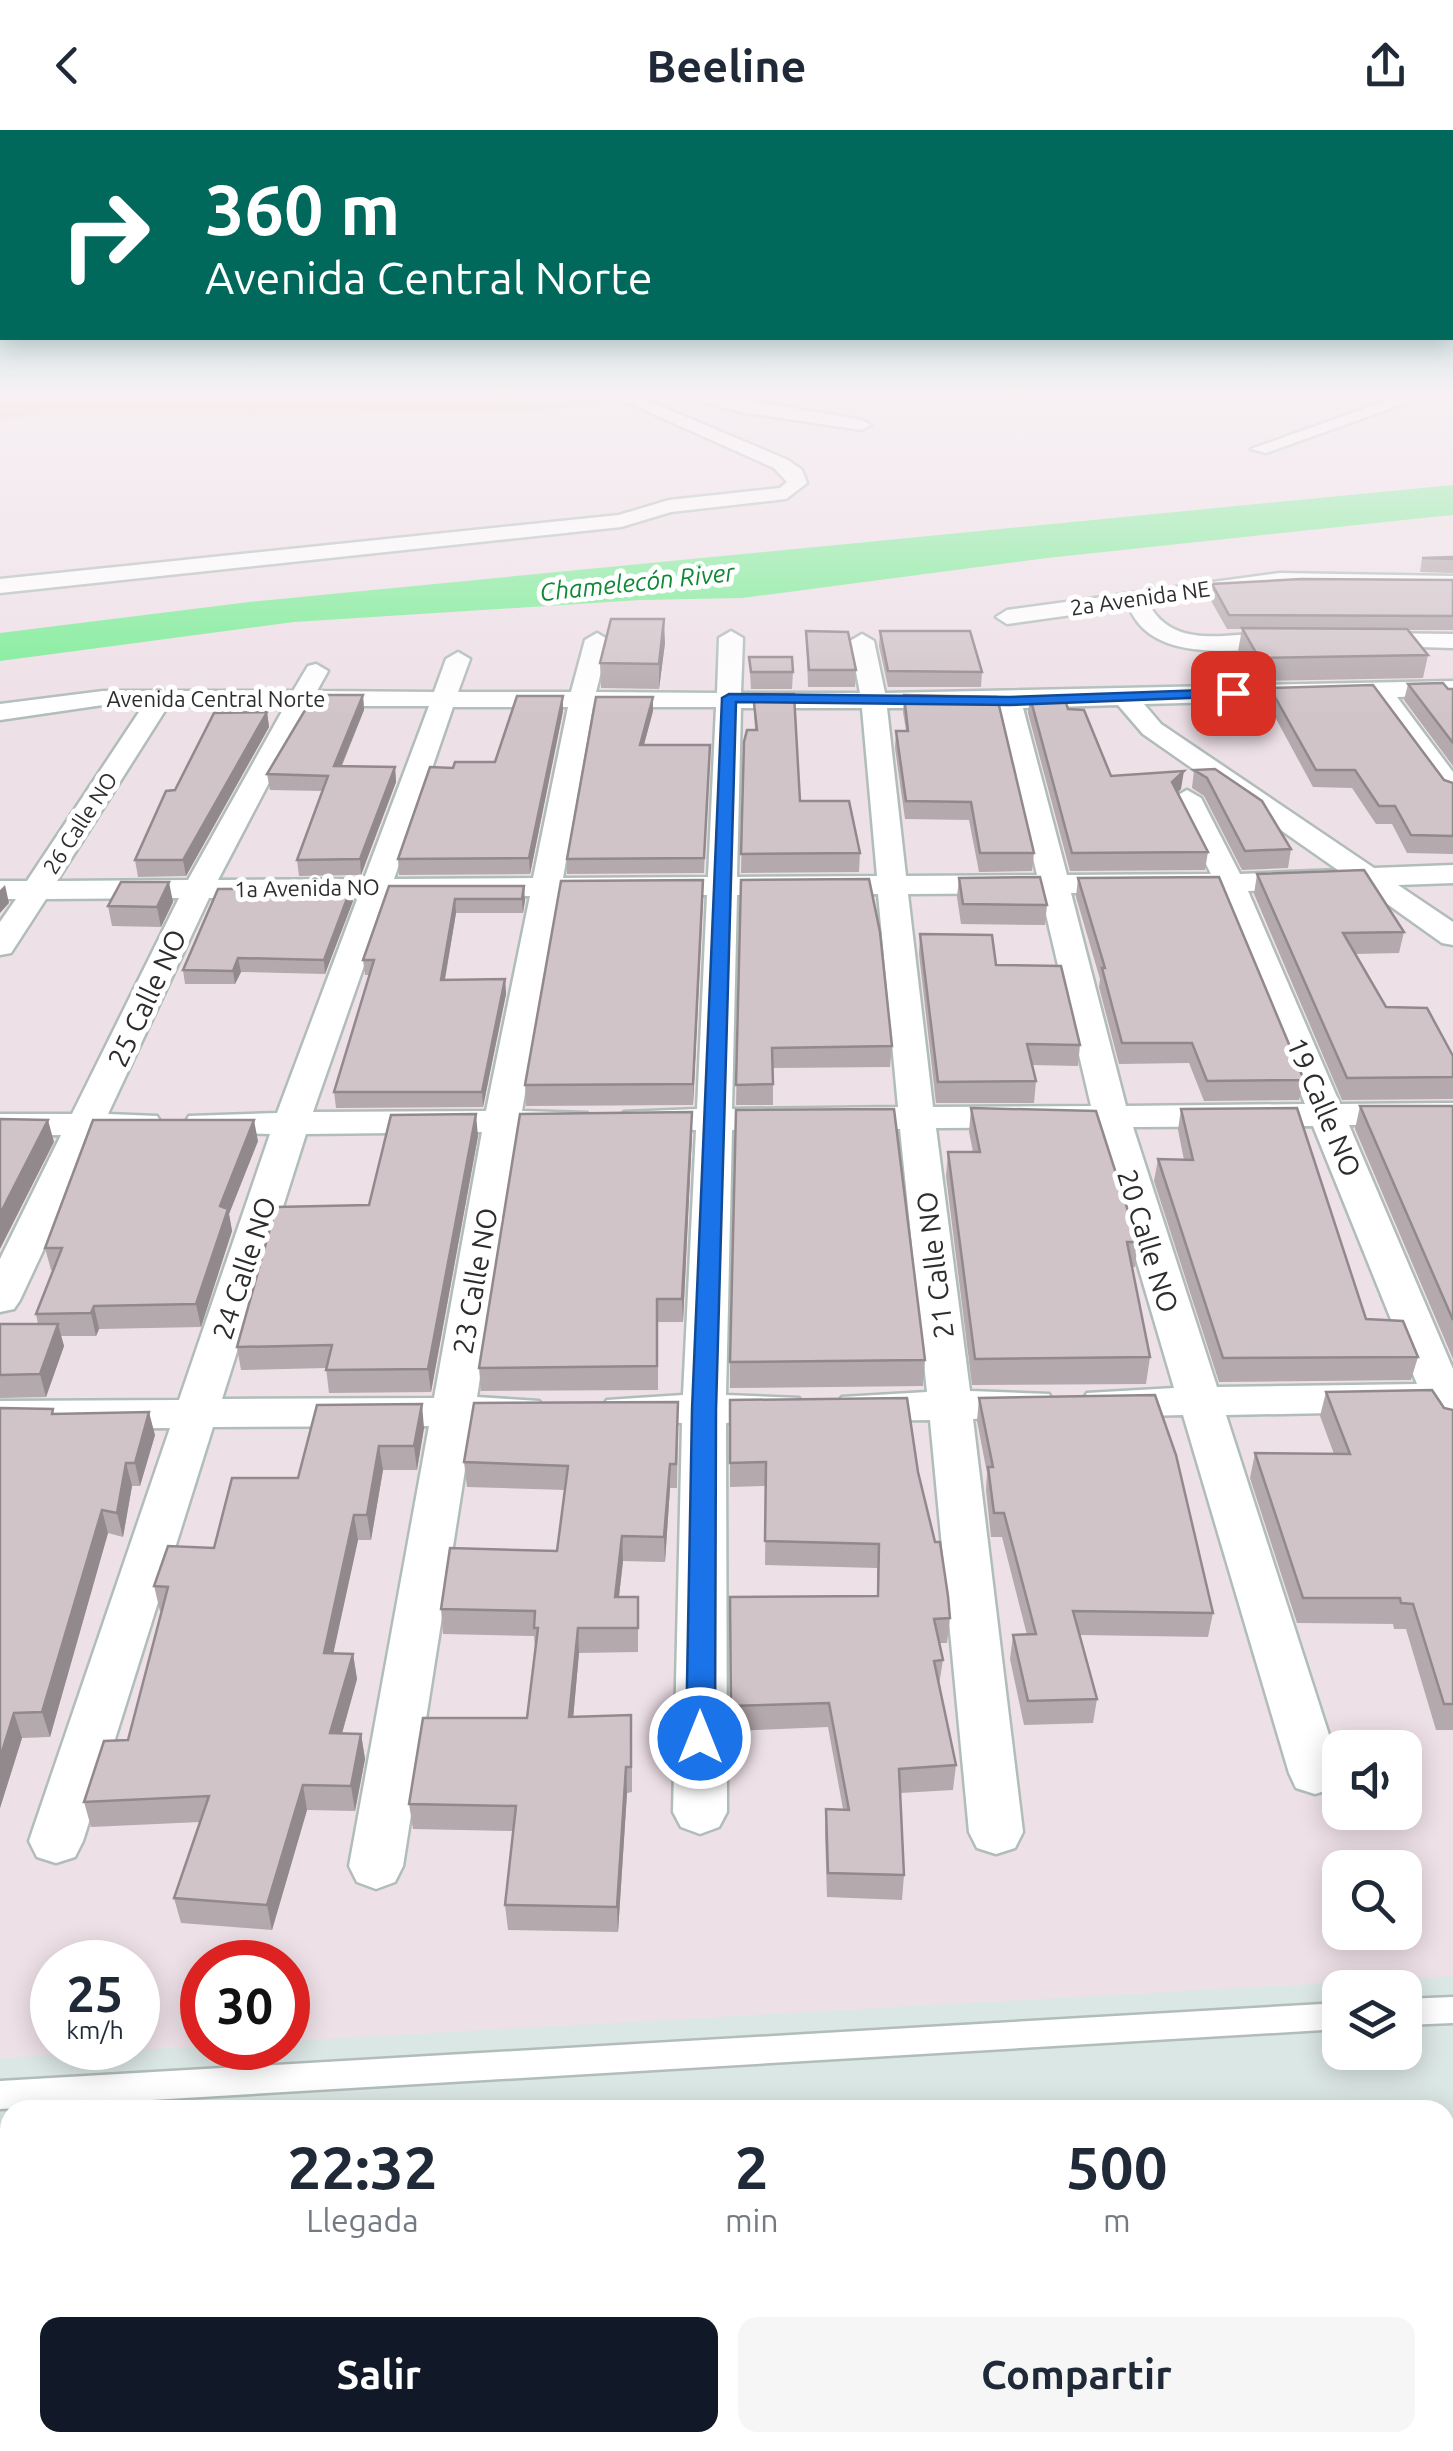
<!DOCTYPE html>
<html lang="es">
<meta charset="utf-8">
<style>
:root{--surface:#fff;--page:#f6f6f7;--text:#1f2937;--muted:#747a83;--accent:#111827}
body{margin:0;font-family:Ubuntu,sans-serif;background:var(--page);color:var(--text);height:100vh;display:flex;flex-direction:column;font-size:38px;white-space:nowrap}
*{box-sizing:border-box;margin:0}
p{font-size:32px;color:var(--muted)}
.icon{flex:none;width:55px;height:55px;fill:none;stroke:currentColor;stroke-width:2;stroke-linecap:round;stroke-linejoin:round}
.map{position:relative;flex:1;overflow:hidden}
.panel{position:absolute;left:0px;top:1970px;width:1455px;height:352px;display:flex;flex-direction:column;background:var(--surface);border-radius:30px 30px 0 0;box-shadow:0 5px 25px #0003}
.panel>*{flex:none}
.top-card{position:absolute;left:0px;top:0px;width:1455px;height:210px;box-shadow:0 5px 25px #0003;background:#00695c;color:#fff;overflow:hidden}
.fabs{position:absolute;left:1322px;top:1600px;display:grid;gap:20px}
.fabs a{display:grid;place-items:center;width:100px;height:100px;border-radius:20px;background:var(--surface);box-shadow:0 5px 25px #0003;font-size:50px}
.speed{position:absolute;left:30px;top:1810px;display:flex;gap:20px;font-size:50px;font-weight:700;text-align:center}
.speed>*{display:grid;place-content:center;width:130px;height:130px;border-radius:50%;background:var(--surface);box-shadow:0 5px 25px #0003;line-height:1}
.speed small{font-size:25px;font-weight:400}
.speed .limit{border:15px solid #d22;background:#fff;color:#111}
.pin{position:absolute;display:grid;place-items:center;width:85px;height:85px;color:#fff;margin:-42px;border-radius:20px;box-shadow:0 5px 15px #0006}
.me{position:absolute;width:110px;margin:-55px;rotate:0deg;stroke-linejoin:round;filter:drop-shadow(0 0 8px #0008)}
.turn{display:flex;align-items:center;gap:35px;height:210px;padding:0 40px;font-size:45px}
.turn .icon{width:130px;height:130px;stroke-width:2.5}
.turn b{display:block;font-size:70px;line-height:85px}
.eta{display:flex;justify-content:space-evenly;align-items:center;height:170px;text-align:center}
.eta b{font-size:60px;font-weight:700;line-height:70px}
.cta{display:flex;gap:20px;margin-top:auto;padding:20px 40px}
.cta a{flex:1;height:115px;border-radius:20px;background:var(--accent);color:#fff;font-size:40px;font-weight:700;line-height:115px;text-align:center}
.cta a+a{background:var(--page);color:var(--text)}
header{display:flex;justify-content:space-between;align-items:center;height:130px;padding:0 40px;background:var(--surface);font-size:45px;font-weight:700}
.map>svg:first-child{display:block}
.airport{fill:#dbe7e5;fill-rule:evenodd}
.green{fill:#e3ca9e}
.water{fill:#76ed92}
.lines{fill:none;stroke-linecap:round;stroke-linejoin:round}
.lane-casing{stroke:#b0bdba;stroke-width:5}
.street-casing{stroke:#b0bdba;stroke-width:5}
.lane{fill:#fff;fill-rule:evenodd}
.street{fill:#fff;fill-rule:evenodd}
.wall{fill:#b4a9ad}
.shaded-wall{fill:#92898d}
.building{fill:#d1c4c9;stroke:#92898d;stroke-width:2.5}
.route{fill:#1a73e8;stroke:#114b97;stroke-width:2.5}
.labels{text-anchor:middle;stroke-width:10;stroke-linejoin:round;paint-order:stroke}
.far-street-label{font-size:22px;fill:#2d2d2d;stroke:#fff}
.far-water-label{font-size:25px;font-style:italic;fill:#108936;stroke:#fff}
.street-label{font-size:28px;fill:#2d2d2d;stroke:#fff}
</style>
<header><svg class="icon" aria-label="back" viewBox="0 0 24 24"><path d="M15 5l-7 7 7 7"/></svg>Beeline<svg class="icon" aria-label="share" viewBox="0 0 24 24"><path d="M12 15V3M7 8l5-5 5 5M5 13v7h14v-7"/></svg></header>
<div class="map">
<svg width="1453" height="2321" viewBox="0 0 1453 2321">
<rect width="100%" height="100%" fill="#eee0e7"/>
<!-- airport -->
<path class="airport" d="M1453,1846v475h-1453v-393l202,-12 86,2v-7zM1340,1858h65v64h-65zM10,1980h1435v332h-1435z"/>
<!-- green -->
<path class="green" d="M0,262h720l-203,21 -477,1 -40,7z
M904,262h424c-141,9 -283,14 -424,0z"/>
<!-- water -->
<path class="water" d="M1453,355v30l-21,2 -385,41 -305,40 -102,2 -346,22 -294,39v-28l249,-31z"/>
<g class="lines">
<!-- lane casing -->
<g class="lane-casing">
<path id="lane" d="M1453,1867v26l-48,2v-26z
M1340,1873v26l-1340,80v-28z"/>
</g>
<!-- street casing -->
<g class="street-casing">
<path id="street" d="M604,262h23l161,68 14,10 5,13 -21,16 -115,13 -50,15 -621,66v-14l619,-64 50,-15 111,-12 7,-6 -13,-14z
M670,262h30l162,28 9,5 -9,5 -121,-18z
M1412,262h25l-171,61 -15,-4z
M1280,443l173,3v14l-173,-5 -127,18 -2,5c32,51 104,15 151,27v10l-8,2c-51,2 -142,19 -165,-40l-122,17 -11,-7 11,-7z
M731,501l12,7 -2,55h119l-10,-52 12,-7 12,7 11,52 568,-12v14l-56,2 56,75v26l-10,-2 -71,-98 -228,6 17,20 213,144 79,-3v18l-55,2 55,37v23l-11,-2 -80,-57 -114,5 92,213 113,-1v22h-104l104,244v64l-15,-4 -10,-18 -202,4 114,354 -6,19 -19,6 -19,-6 -7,-15 -106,-358 -81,2 -15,-4 -6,-10 6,-10 87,-5 -77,-261 -161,1 34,263 79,3 6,10 -6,10 -76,5 50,413 -8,16 -19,6 -19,-6 -8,-16 -39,-412 -73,1 -15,-4 -7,-10 7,-10 85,-5 -27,-263 -168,1 -6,265 73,3 7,10 -7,10 -73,5 1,389 -8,15 -19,7 -19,-7 -8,-15 9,-389 -75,-3 -7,-10 7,-10 76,-5 13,-265 -72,-2 -5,-8 5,-8 73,-3 10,-214 -148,1 -37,215 65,2 5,8 -5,8 -69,3 -41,265 62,4 7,10 -7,10 -67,4 -69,441 -8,16 -19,7 -19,-7 -8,-16 80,-440 -216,1 -130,414 -8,16 -19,6 -19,-6 -8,-16 141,-413 -170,1v-28l179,-1 91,-266 -81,-2 -5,-8 5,-8 88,-3 81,-216 -149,1 -101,216 49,2 5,8 -5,8 -60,3 -77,165 -6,9 -14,3v-53l61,-124 -61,1v-22h72l107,-216 -133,1 -35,54 -11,2v-33l16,-23h-16v-18h27l116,-175 -40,-1 -103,15v-16l103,-13h190l15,-25 8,-2 12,7 -11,20 117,1 12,-33 12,-7 12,7 -12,33h113l14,-52 12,-7 12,7 -13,52 121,1 2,-55zM1118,575l25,29 195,136 -98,4 -39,-76 -14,-8 -14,8 38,76 -144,1 -44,-167zM168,576h117l-97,174 -131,1zM309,576h120l-65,173 -146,1zM453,577h115l-35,171 -139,1zM593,577h123l-8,170 -145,1zM741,578h121l15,168 -140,1zM887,578h111l39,167 -131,1zM1219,762l86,212 -179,2 -55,-213zM1041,763l50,213 -158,1 -25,-213zM878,764l20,213 -166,2 5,-214zM530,766l-44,215 -173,1 75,-215zM1313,996l104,258 -200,3 -84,-260zM482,1002l-48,266 -212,1 84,-265z
M1362,503l91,1v14l-99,-3v-10z"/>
</g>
<!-- lane -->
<use href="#lane" class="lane"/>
<!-- street -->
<use href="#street" class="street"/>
</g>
<!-- wall -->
<path class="wall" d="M1453,427v16l-33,-1 2,-14z
M1453,450v50h-45l20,25 -5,23 -168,3 -17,-30 4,-22h-15l-17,-30 2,-15z
M806,501l50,39 -1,17h-47z
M880,501l102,41 -1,15h-93l-9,-41z
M665,513l-6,46 -58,-1 -1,-25z
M749,527l44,15 -1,17h-41z
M1408,554l45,5v77l-49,-66z
M1270,558l174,92 9,3v71l-46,-1 -15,-29h-16l-24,-36 -39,-1 -45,-83z
M753,564l47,107 60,52 -1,19 -118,1 3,-131 11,-12z
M363,565l1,15 -22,56 53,1 1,15 -35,93 -62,1 -2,-16 26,-69 -53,-1 -3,-16z
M904,565l130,158 -2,18 -53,1 -10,-52 -64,-1 -10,-71 1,-17h10l-3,-19z
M563,566v15l-33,163 -131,1 -1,-16 55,-91 42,-6z
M1030,567l38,12 43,67 70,13 -4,3 31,60 -3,18 -135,1 -42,-158z
M653,581l-9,34h66l-6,128 -137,1v-15z
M267,582l2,15 -83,149 -48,1 -3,-17 40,-70z
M1215,639l76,80 -3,19 -46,2 -38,-74 -12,-8 2,-18z
M1257,744l147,58 -5,21 -44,1 31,53 67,49v43l-111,1 -88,-206z
M959,748l88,27 -2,20 -84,-1 -4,-27z
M1078,748l226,202 -5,20 -95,1 -15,-38 -70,1 -20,-77 1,-8 -24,-82z
M703,750l-10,225 -167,1 -1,-21z
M741,750l151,166 -2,21 -117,1v37h-37z
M389,756l136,14 -2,13h-67l-11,67 60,-1 1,15 -23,113 -147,1 -2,-16 36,-117h-5l-2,-15z
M353,771l-28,73 -84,-2 -6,12h-50l-2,-14z
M173,772l-12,25 -49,-1 -4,-20z
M920,804l160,111 -2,21 -46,-1 4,16 -2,22h-98l-17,-149z
M1360,976h93v253l-98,-230z
M971,978l167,134 -3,25h-3l18,90 -4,27 -174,1 -26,-209 2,-24h25l-4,-20z
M1181,979l185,210 52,38 -7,23 -192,2 -65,-201 4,-22 26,1 -6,-30z
M692,1004l-9,188h-25v68l-177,1 -2,-23z
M478,1006l-47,256 -102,1 -3,-25 -85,2 -4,-23 132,-142z
M258,1011l-29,73 3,17 -31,96 -102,2 -3,7h-35l3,10 -18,51 -46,1v-74h38l-2,-10 17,-44h-2l-6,-22z
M925,1230l-2,26 -193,2v-26z
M1326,1262l127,18v320h-17l-30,-101h-12l-1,-5 -96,-1 -47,-145 5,-25 79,1 -14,-38z
M979,1268l234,215 -5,24 -128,-2 17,64 -4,24 -69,2 -14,-66 3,-24h14l-25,-98h-11l-5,-47 1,-17 -10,-52z
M730,1270l188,72 32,146 -3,25h-8l4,17 -4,25 17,80 -3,25 -53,3 4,82 -2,25 -75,-3 -2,-63 1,-25h17l-15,-82 -97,4 -1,-134 147,-1v-28l-112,-3 1,-79 -36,1z
M0,1278l55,6 100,21 -15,51h-8l-9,51 -15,-4 -58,204 -28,1 -22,70z
M678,1296l-1,62h-7l-5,74 -42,-1 -4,36h19v55l-59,1 -6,64 59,23v52l-5,1 -9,139 -110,-2 -3,-25 9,-74 -101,-2 -4,-25 118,-86 8,-70 -1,-12 -91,-2 -2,-25 116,-58 8,-61 -98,-3 -3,-25z
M424,1298l-7,42h-34l-12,70h-13l-25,113 20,1 4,25 -15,55h19l4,25 -10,52 -48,-1 -35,120 -91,-7 -7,-25 26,-76 -109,5 -7,-25 44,-62 34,-129h-2l-6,-25 60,-38 84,-70z"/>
<!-- shaded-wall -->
<path class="shaded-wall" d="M664,489l1,24 -6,46v-25z
M363,565l1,15 -29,71 -1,-15z
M563,566v15l-33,163 -1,-16z
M653,567v14l-13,48v-14z
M267,582l2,15 -83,149 -3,-16z
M395,637l1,15 -35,93 -1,-16z
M1184,641l-3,18 -11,11 2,-18z
M703,750v19l-10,206v-21z
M169,752l4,20 -12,25 -4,-20z
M5,755l4,18 -9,10v-23z
M524,756l1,14 -2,13 -1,-14z
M351,758l2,13 -28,73 -1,-14z
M455,769l1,14 -14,82 -1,-15z
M238,828l3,14 -6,12 -2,-13z
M505,849l1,15 -23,113 -1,-15z
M692,982v22l-9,188 -1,-23z
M476,984l2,22 -47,256 -3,-23z
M48,990l6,22 -54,107v-35z
M254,990l4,21 -29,73 3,17 -31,96 -5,-23 24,-98z
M94,1176l5,23 -3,7 -5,-23z
M58,1194l6,22 -18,51 -6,-23z
M422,1274l2,24 -7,42 -3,-24z
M149,1282l6,23 -15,51 -5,-23z
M379,1316l4,24 -12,70 -4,-25z
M126,1333l6,23 -9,51 -6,-24z
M670,1334v24l-5,74 -1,-25z
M102,1380l6,23 -58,204 -8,-25z
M354,1385l4,25 -30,138 -4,-25z
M622,1406l1,25 -7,61 -1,-25z
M578,1498l1,25 -8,89 -2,-25z
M353,1524l4,25 -22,79 -5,-25z
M14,1583l8,25 -22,70v-50z
M361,1604l4,25 -10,52 -4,-25z
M626,1637l1,26 -9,139 -1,-25z
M303,1655l4,25 -35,120 -5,-25z"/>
<!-- building -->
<path class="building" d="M1453,427v2l-31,-1z
M1301,449l152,1v36l-224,-1 -17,-31z
M611,489h53l-5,45 -59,-1z
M1242,498l165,1 21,26 -169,3z
M806,501l42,1 8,38h-47z
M880,501h90l12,41 -94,-1z
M749,527h43l1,15h-42z
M1443,553l5,6h5v54l-45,-59z
M1373,555l71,95 9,3v53l-42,-1 -16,-29h-16l-24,-36h-39l-46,-82z
M753,564h41l6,107h49l11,52 -119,1 3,-112 3,-12h10z
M314,565h49l-29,71 61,1 -35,92 -63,1 31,-84 -61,-2z
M904,565l93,2 37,156h-54l-9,-51 -65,-1 -10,-70h12z
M517,566h46l-34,162 -131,1 32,-92 23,1 2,-6h40z
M596,567h57l-13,48h70l-6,113 -137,1z
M1030,567h34l4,12 16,1 27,66 73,-5 -12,11 36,70 -136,1z
M267,582l-84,148h-48l31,-69 9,-1 39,-77z
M1215,639l47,32 29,48 -46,2 -38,-73 -13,-8z
M1364,740l40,62 -61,1 43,74 41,1 26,48v21l-106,1 -90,-204z
M1040,747l7,28 -84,-1 -4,-26z
M1219,747l85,203 -97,1 -15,-38h-70l-20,-75h3l-27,-90z
M869,749l11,53 12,114 -120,2 1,36 -37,1 5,-205z
M703,750l-10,204 -168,1 36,-204z
M121,752h48l-12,25 -49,-1z
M389,756h135l-2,13h-67l-14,81 64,-1 -23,113h-148l40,-132h-11z
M351,758l-27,72 -86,-2 -5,13 -50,-1 35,-81z
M920,804l72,1 4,30 65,1 19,79 -53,-1 9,37 -98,1z
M1360,976h93v214z
M971,978l125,3 42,131h-11l23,115 -175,2 -27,-207h32z
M1297,978l69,211 37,2 15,36 -195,1 -65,-199 35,1 -12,-51z
M894,979l31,251 -195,2 6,-252z
M692,982l-10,187h-25v67l-178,2 41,-254z
M476,984l-48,255 -102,1 6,-25 -95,2 39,-140 93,-2 22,-90z
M0,989l48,1 -48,94z
M93,990h161l-34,86 8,3 -32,95 -102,2 -3,7 -55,1 26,-66h-17z
M0,1194h58l-18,50 -40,1z
M1432,1260l12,18 9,2v294h-9l-31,-100 -12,-1 -1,-5h-97l-48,-145 95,1 -24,-62z
M1155,1265l21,60 37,158 -140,-2 24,88 -69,2 -15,-66 23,-1 -32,-121h-10l-6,-46h5l-14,-69z
M907,1268l11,74 17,70h5l8,54 2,22 -16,1 9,41 -9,1 22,104 -57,4 5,106 -76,-2 -2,-64 23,1 -20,-107 -98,3 -1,-109 148,-1 1,-52 -114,-3 1,-79 -36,1v-63z
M678,1272l-2,62h-6l-6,73 -42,-1 -7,61h23v31h-60l-9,89 62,-2v52h-5l-9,140 -112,-2 11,-99 -107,-2 14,-86h104l11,-90h-4l1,-17 -94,-2 9,-61 107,3 11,-85 -104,-4 10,-59z
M422,1274l-8,42h-35l-12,69h-13l-30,138 29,1 -23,79 31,1 -10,52 -48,-1 -36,120 -93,-7 35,-102 -125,6 20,-61 24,-1 40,-153 -14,-1 14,-40 46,2 18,-70h66l19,-73z
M0,1278l53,1 -1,5 97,-2 -14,51h-9l-9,50 -15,-3 -60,202 -28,1 -14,45z"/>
<!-- sky -->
<linearGradient id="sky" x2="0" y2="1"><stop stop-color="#7acbc6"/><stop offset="0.45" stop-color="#f7f1f4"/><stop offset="1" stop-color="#f7f1f4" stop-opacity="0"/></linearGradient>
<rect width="1453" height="587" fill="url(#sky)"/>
<!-- route -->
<path class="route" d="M1233,559l5,7 -229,9 -273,-3 -20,708 -1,328 -4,9h-21l-4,-9 6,-328 30,-712 7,-4 280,3z"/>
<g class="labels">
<!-- far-street labels -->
<g class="far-street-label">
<text transform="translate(1140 468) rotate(-8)" y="8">2a Avenida NE</text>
<text x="216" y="577">Avenida Central Norte</text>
<text transform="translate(80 693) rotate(-57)" y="8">26 Calle NO</text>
<text transform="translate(307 758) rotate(-1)" y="8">1a Avenida NO</text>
</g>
<!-- far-water labels -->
<g class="far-water-label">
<text transform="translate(637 452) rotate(-6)" y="9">Chamelecón River</text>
</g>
<!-- street labels -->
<g class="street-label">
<text transform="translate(147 868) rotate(-65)" y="10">25 Calle NO</text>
<text transform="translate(1324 977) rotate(67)" y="10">19 Calle NO</text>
<text transform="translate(1148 1111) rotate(73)" y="10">20 Calle NO</text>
<text transform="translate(935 1135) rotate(-97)" y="10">21 Calle NO</text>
<text transform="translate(244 1138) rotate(-72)" y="10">24 Calle NO</text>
<text transform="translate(475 1151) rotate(-80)" y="10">23 Calle NO</text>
</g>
</g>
</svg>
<div class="fabs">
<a><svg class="icon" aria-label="sound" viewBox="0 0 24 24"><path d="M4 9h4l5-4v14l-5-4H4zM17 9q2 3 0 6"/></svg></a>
<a><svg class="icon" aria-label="search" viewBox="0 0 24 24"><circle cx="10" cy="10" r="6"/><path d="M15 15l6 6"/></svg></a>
<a><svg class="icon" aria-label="layers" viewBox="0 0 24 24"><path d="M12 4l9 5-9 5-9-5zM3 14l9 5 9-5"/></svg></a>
</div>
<div class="speed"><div>25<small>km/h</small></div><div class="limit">30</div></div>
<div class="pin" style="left:1233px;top:563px;background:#d93025"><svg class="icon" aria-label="arrive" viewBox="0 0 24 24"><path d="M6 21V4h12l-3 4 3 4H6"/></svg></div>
<svg class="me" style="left:700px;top:1608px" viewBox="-20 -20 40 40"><circle r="17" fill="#1a73e8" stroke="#fff" stroke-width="3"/><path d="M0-11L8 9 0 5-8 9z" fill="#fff"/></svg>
<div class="top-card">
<div class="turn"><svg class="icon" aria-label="right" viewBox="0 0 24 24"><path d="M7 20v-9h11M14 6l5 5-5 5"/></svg><div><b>360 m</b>Avenida Central Norte</div></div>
</div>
<section class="panel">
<div class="eta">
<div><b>22:32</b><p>Llegada</p></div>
<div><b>2</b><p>min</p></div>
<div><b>500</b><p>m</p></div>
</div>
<div class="cta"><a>Salir</a><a>Compartir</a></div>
</section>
</div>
